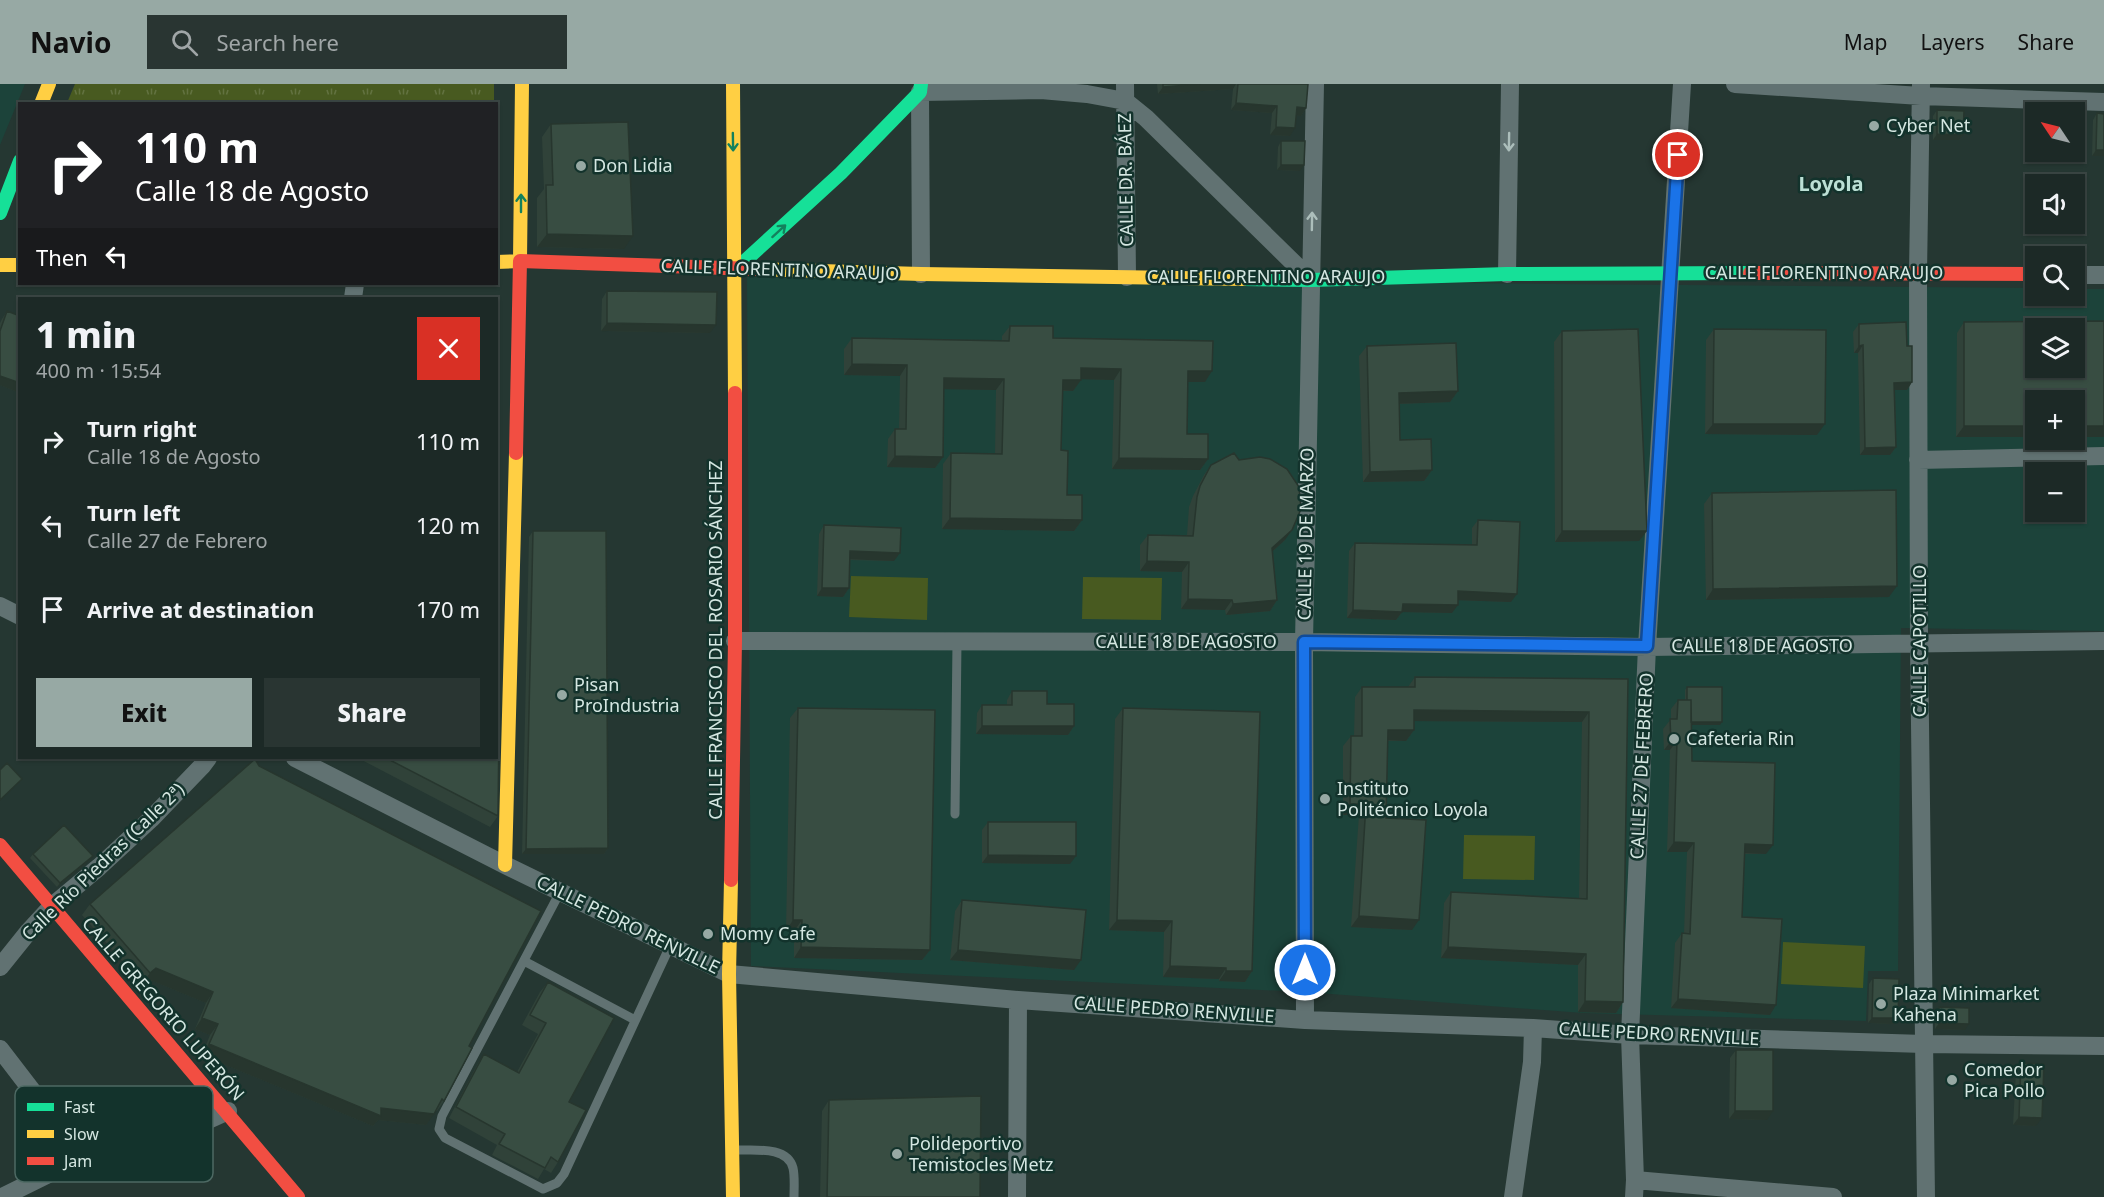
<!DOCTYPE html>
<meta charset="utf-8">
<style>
:root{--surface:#1c2926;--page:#293532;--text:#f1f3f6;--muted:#a0a6a7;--line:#3a4543;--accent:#97a9a4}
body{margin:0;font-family:"Noto Sans",sans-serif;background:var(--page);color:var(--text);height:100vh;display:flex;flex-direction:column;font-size:22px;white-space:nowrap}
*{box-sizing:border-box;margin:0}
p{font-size:20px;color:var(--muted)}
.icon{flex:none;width:33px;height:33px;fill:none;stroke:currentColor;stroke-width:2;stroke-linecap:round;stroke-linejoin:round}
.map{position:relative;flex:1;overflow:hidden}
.side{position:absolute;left:18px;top:213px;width:480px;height:462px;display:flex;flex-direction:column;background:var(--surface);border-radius:0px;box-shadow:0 2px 4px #0004,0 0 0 2px var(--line)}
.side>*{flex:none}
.hud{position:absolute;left:18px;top:18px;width:480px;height:183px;border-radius:0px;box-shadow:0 2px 4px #0004,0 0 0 2px var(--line);background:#202124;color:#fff;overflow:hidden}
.needle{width:39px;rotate:305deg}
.tools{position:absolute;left:2025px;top:18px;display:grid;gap:12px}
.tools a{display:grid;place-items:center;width:60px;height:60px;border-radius:0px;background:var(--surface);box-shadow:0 2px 4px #0004,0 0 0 2px var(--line);font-size:30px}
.pin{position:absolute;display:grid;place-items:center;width:51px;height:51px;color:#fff;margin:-26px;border:3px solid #fff;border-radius:50%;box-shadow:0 2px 6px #0007}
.me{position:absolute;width:66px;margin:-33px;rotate:0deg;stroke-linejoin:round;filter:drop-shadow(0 0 4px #0008)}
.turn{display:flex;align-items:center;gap:21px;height:126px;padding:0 18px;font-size:27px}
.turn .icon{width:78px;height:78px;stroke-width:2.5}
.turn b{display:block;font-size:42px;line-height:51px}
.then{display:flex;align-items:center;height:57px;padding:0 18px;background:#0003;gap:12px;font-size:22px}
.round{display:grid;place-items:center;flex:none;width:63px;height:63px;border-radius:0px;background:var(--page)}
.overview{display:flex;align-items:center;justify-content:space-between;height:102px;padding:0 18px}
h1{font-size:36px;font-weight:800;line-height:45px}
.button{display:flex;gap:12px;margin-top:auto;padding:12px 18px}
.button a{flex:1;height:69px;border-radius:0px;background:var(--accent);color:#111;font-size:24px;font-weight:800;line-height:69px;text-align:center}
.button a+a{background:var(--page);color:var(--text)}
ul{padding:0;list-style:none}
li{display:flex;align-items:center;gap:18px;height:84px;padding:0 18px}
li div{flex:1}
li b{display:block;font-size:22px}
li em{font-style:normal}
header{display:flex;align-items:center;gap:36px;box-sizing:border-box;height:84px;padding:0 30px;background:var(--accent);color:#111}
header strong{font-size:28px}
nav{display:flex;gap:33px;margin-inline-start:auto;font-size:21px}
.search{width:420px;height:54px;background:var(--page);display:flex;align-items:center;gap:15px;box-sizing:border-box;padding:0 21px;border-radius:0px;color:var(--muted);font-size:22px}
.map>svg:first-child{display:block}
.built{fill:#1c433a;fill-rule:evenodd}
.grass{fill:url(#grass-tufts)}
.garden{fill:#485a20}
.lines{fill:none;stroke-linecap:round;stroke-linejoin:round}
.lane{stroke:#617272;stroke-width:9}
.street{stroke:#617272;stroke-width:18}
.fast{stroke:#16e098;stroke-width:14}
.slow{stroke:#ffcf43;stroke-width:14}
.jam{stroke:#f24e42;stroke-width:14}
.wall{fill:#304239}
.shaded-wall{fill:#27362e}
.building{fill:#384d42;stroke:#27362e;stroke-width:1.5;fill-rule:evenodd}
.oneway{stroke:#14815d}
.oneway2{stroke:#acbebb}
.route-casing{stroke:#114b97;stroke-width:15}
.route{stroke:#1a73e8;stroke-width:10}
.poi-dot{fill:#97a9a4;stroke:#13332c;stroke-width:2}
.labels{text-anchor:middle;stroke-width:5;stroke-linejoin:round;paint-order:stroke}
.poi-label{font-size:18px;fill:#d5e7e2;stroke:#13332c;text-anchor:start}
.street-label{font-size:18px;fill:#d5e7e2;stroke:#13332c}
.neighbourhood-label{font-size:20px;font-weight:bold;fill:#bce0d5;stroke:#13332c}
.key{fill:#13332c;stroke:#4d6963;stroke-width:1.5}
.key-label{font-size:16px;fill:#d5e7e2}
</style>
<header>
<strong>Navio</strong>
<div class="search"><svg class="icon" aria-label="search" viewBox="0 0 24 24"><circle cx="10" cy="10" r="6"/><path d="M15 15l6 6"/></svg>Search here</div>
<nav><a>Map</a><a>Layers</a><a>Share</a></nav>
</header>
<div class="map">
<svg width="2104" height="1113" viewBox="0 0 2104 1113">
<defs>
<pattern id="grass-tufts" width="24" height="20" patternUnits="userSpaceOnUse" patternTransform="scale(1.5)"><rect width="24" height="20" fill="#485a20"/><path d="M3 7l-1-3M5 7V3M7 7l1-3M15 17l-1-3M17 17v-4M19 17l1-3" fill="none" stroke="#627240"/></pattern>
</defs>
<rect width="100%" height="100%" fill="#253732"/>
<!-- built -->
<path class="built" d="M0,0h25l-25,61z
M747,193l1288,11 1,8h38l1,-7h29v342l-203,-3 -3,343h-30l-2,50 -283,-8 -278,-21 -554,-26zM2036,244h38v40h-38zM2036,316h38v40h-38zM2036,388h38v40h-38z"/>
<!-- grass -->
<path class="grass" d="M75,0h419v19h-427z"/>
<!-- garden -->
<path class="garden" d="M851,492l77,2 -1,42 -78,-3z
M1083,493l79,1 -1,42 -79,-1z
M1464,751l71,1 -1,44 -71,-1z
M1783,858l82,4 -2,42 -82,-4z"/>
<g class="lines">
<!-- lane -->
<path class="lane" d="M955,730l2,-172
M560,808l-118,224 -3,13 6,9 98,51 14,-6 7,-9 106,-228
M524,877l111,59
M734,1066c18,1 53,-5 59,18 2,9 1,20 1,29"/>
<!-- street -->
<path class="street" d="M1125,0l2,193
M1735,0l186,12 183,6
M1921,0l-3,189 1,372 7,552
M921,190l-1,-182 121,-2 46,4 38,7 21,17 165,162
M1507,190l3,-190
M2074,191h30
M353,214l2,-14
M1918,376l186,-4
M0,522l20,10
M735,557l569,1 343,5 457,-6
M295,674l210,107 224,109 289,26 287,20 228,8 97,7 294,9 180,2
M0,883l29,-36 22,-24 48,-40 52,-48 51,-53 6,-8
M1305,936l-1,-378 11,-558
M0,965l33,43 36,72
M1635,1096l198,17
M2,1113l67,-33 84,-19 75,-34
M1017,1113l1,-197
M1513,1113l19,-135 1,-34
M1634,1113l1,-17 -5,-145 17,-388 35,-563"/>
<!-- fast -->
<path class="fast" d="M0,129l20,-52
M735,186l106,-97 79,-81 1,-8
M1243,195l68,1 196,-6 243,-1"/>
<!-- slow -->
<path class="slow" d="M733,0l2,309
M41,20l8,-20
M496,178l24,-1 2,-177
M0,181h20
M755,185l166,5 322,5
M505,781l11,-412
M731,796l-2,94 4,223"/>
<!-- jam -->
<path class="jam" d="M1750,189l286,1
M516,369l4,-192 235,8
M0,761l298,352
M731,796l4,-239v-248"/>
</g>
<!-- wall -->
<path class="wall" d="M1157,0h151l-2,24 -5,8 -5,-1 -6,21 -20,-1 2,-22 -41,-3 2,-21 -75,5z
M1937,26l26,25 -4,5h-26v-24z
M2097,29l7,43h-12l1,-36z
M551,40l73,125 -87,-2v-49l7,-9 -2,-52z
M1281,57l19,30 -23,-1 1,-23z
M607,207l103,42 -109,-2 1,-32z
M7,227l13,5v77l-20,-8v-62l2,-4z
M2104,237v116h-30v-37h-38v37h-80l1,-104 7,-11z
M1859,240l48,22 5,36 -5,8h-12l1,57 -6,8h-30l-2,-102h-4l-1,-21z
M1010,242l195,56h-17l-1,52 21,25 -8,11 -88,-1 2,-89 -33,-1 -8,12h-10l-2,59 6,45 15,25 -8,11 -132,-2 1,-65 8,-11 44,1 1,-64 -52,-1 -1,68 -8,11 -48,-1 1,-28 7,-10h4l1,-53 -56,-1v-26l8,-11 150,3v-5z
M1714,245l103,106 -112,-1 1,-94z
M1562,247l77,210 -84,1 -1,-200z
M1367,262l91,45 -8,11 -51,2 1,36 32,30 -8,11 -61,1 -4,-126z
M1211,381l74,75 -12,11 4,49 -7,11 -44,4 -1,-5 -44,-1 1,-37 -42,-1v-26l8,-10h39l2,-28 4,-11 11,-21z
M1712,409l177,104 -183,3 -2,-96z
M1478,436l33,82 -53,-2 -6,13 -50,-1 -6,8 -49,-2 2,-67 6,-8 117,2v-17z
M824,441l70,36 -45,-1v28l-6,9 -26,-1 2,-62z
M533,447l75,317 -4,6h-82l7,-317z
M1415,593l213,2 -5,323 -7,11 -38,-1v-47l-137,-7 3,-55 7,-11 128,7 3,-177 -168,-1v9l-8,11h-19l-1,77 26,112 -61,-3 8,-112h-16v-69l8,-10h3l1,-39 7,-10h46z
M1687,603l33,38h-29l1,36 74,93h-22l-2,63 28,98 -99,-7 4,-65 7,-10h2l3,-81h-20l3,-102h-6l-1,-21 8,-10v-10l7,-9h7v-10z
M1012,607l35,13 27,22 -6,9 -92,-1 1,-21 5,-8h25v-5z
M798,624l132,242 -8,10 -128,-2v-27h-8l4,-213z
M1123,624l129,263 -7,11 -26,-1v-2l-56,-2 1,-45 -55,-2 6,-211z
M358,674h138l2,58 -8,11z
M259,682l185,335 -7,10h-2l-9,14 -48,-5 -5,6 -171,-71 8,-20 -15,-6 11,-26 -58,-24 -6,5 -60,-69 8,-11z
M988,738l82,42 -88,-1v-33z
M33,770l57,6 -33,27 -27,-29z
M962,816l112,70 -124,-10 5,-49z
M1873,894l25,40 -4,6 -26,-1 1,-39z
M548,898l21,120 -11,60 -7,11 -7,-4 -6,10 -46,-24 5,-10 -48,-27 28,-53 7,-11 33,18 21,-38 -16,-9 18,-33z
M1939,923l26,23 -30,-1v-16z
M1736,966l31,70 -38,-1 1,-61z
M2021,979l15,63 -23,-1 3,-54z
M829,1016l151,97h-160l2,-86z"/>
<!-- shaded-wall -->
<path class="shaded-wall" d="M1200,0h36l-3,5 -75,5 5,-7z
M1236,19l41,3 -5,7 -41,-3z
M1297,23l9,1 -5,8 -10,-1z
M1276,43l19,1 -5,8 -20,-1z
M1937,50l26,1 -4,5h-26z
M2096,66h8v6h-12z
M1281,81h23l-4,6 -23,-1z
M547,150l86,2 -9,13 -87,-2z
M607,239l109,2 -6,8 -109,-2z
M1863,261l-5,8h-4l5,-7z
M852,280l55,1 -7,11 -56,-1z
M1081,284l40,1 -7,11 -41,-1z
M1188,287h24l-7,11h-25z
M0,292l20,7v10l-20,-8z
M944,294l60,1 -8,11 -59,-1z
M1063,296h18l-8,11 -18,-1z
M1912,298l-5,8h-18l5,-7z
M1458,307l-8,11 -59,2 8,-11z
M1713,340h112l-8,11 -112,-1z
M1964,342h72v11h-80z
M2074,342h30v11h-30z
M1896,363l-6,8h-30l5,-7z
M895,372l48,1 -8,11 -48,-1z
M1119,374l89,1 -8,11 -88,-1z
M1432,386l-8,11 -61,1 7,-10z
M950,434l132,2 -8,11 -132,-2z
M1292,446l-7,10 -20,18 7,-10z
M1562,447h85l-8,10 -84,1z
M850,467l50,2 -6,8 -50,-2z
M1147,477l42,1 -7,10 -42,-1z
M1897,502l-8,11 -183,3 7,-11z
M822,504h27l-6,9 -26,-1z
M1458,507l59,3 -6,8 -58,-2z
M1188,515l44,1 -7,10 -44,-1z
M1277,516l-7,11 -44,4 7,-11z
M1403,520l55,1 -6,8 -50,-1 -6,8 -49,-2 6,-8z
M1414,626l175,2 -7,10 -175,-1z
M1687,638h35l-2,3h-35z
M982,642h92l-6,9 -92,-1z
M1388,646h26l-8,11 -26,-1z
M1671,657h6l-7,9h-6z
M1350,720h16l-7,11h-16z
M1674,758l20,1 -7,9h-20z
M1745,760l28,1 -7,9 -28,-1z
M608,764l-4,6h-82l4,-5z
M988,771l88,1 -6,8 -88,-1z
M93,772l-3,4 -33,27 3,-4z
M1359,832l60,4 -7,10 -61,-3z
M793,836h9l-8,11h-8z
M1117,836l55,1 -8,11 -55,-2z
M801,863l129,3 -8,10 -128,-2z
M1448,863l138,7 -8,11 -137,-7z
M958,866l123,10 -7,10 -124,-10z
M1170,882l56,2 -7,11 -56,-2z
M156,884l57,24 -7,11 -58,-24 -6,5 8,-11z
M1226,887h26l-7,11 -26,-1z
M1678,915l98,6 -6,10 -99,-7z
M1585,917l38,1 -7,11 -38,-1z
M202,934l16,6 -8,11 -15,-6z
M1872,934h26l-4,6 -26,-1z
M1939,939l30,1 -4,6 -30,-1z
M209,960l172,64 53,6 -8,11 -48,-5 -5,6 -171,-71z
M1735,1027h38l-6,9 -38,-1z
M2019,1033l23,1 -6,8 -23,-1z"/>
<!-- building -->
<path class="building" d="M1163,0h37l-37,3z
M1238,0h70l-2,24 -9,-1 -2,21 -19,-1 1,-21 -41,-3z
M1937,26l27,1 -1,24 -26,-1z
M2097,29l7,1v36h-8z
M628,38l5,114 -86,-2 -1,-49h7l-2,-61z
M1281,57h24l-1,24h-23z
M607,207l110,1 -1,33 -109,-2z
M7,227l13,5v67l-20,-7v-45z
M2104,237v105h-30v-26h-38v26h-72v-104zM2036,244h38v40h-38z
M1906,238l1,24h5v36l-18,1 2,64 -31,1 -2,-103 -4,1v-22z
M1010,242h43v12l160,3 -1,30h-24l-1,63h21v25l-89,-1 2,-89 -40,-1v12h-18l-2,70 7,1 -1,44h15v25l-132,-2 1,-65 51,1 2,-75 -60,-1 -1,79 -48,-1v-27h11l1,-64 -55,-1v-26l157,3z
M1638,245l9,202h-85v-200z
M1714,245l112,1 -1,94h-112z
M1456,259l2,48 -59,2 1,47 31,-1 1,31 -62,2 -3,-126z
M1234,369l5,7 21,-3 10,2 17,10 12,18 2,22 -9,21 -20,18 5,52 -44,4 -1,-4 -44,-1 1,-37 -42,-1 1,-26 45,1 4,-39 3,-11 11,-21z
M1896,406l1,96 -184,3 -1,-96z
M1478,436l42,2 -3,72 -59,-3v14l-55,-1 -1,8 -49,-2 2,-67 122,2z
M824,441l77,3 -1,25 -50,-2 -1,37h-27z
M533,447h73l2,317 -82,1z
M1415,593l213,2 -5,323 -38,-1 1,-47 -138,-7 3,-55 136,7 2,-187 -175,-2v20h-26l-2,88 40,2 -7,100 -60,-4 7,-112h-16l1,-68h11v-49h53z
M1687,603h35v35h-31v-22h-4z
M1012,607h35v13h27v22h-92v-21h30z
M1678,616h13l1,61 83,2 -2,82 -28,-1 -3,73 40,2 -6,86 -98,-6 4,-66 8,1 4,-91 -20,-1 3,-101h-6l-1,-22h7z
M798,624l137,2 -5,240 -129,-3 1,-27h-9z
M1123,624l137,4 -8,259h-26v-3l-56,-2 2,-45 -55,-1z
M496,640l3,2 -1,90 -112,-58h110z
M255,675l4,7 282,145 -72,135 3,2 -28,53 -2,-2 -8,15 -53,-6v8l-172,-72 9,-20 -16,-6 11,-26 -57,-24 -6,5 -60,-69z
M7,679l15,16 -22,21v-30z
M988,738h88v34l-88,-1z
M64,741l29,31 -33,27 -27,-29z
M962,816l124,10 -5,50 -123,-10z
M1873,894l26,1 -1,39h-26z
M548,898l66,36 -45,84 17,8 -28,52 -7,-5 -6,11 -46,-24 6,-10 -49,-27 28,-53 35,19 27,-50 -16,-8z
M1939,923l30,1v16l-30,-1z
M1736,966h37v61h-38z
M2021,979l23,1 -2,54 -23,-1z
M981,1012l-1,101h-153l2,-97z"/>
<!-- one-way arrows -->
<defs><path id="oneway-shaft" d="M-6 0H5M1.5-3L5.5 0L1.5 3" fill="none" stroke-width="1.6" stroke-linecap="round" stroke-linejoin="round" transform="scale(1.5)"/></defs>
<g class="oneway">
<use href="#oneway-shaft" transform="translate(733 58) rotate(89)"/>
<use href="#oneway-shaft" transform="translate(521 119) rotate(-90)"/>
<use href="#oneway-shaft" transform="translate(779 147) rotate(-42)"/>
</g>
<g class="oneway2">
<use href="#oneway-shaft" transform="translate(1509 58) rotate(91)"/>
<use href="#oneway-shaft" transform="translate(1312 137) rotate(-89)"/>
</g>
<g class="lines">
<!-- route casing -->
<g class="route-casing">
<path id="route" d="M1305,886l-1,-328 343,4 31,-491"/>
</g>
<!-- route -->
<use href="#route" class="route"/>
</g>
<!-- markers -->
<g class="poi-dot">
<circle cx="1874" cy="42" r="6"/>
<circle cx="581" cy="82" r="6"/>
<circle cx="562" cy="611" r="6"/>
<circle cx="1674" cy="655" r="6"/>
<circle cx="1325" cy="715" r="6"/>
<circle cx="708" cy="850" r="6"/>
<circle cx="1881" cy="920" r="6"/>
<circle cx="1952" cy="996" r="6"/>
<circle cx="897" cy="1070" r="6"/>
</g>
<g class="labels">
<!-- poi labels -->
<g class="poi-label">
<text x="1886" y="48">Cyber Net</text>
<text x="593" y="88">Don Lidia</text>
<text x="574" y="607">Pisan<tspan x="574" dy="21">ProIndustria</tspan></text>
<text x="1686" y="661">Cafeteria Rin</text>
<text x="1337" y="711">Instituto<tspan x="1337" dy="21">Politécnico Loyola</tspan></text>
<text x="720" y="856">Momy Cafe</text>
<text x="1893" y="916">Plaza Minimarket<tspan x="1893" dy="21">Kahena</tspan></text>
<text x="1964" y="992">Comedor<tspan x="1964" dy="21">Pica Pollo</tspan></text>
<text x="909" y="1066">Polideportivo<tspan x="909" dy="21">Temistocles Metz</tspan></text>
</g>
<!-- street labels -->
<g class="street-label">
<text transform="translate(1126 96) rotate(-91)" y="6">CALLE DR. BÁEZ</text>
<text transform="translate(780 186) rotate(2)" y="6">CALLE FLORENTINO ARAUJO</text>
<text x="1824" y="195">CALLE FLORENTINO ARAUJO</text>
<text x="1266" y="199">CALLE FLORENTINO ARAUJO</text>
<text transform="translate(1306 450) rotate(-89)" y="6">CALLE 19 DE MARZO</text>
<text transform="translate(716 556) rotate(-90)" y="6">CALLE FRANCISCO DEL ROSARIO SÁNCHEZ</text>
<text transform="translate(1920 557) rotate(-90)" y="6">CALLE CAPOTILLO</text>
<text x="1186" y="564">CALLE 18 DE AGOSTO</text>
<text x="1762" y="568">CALLE 18 DE AGOSTO</text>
<text transform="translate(1642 682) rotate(-87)" y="6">CALLE 27 DE FEBRERO</text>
<text transform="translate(103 778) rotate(-44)" y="6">Calle Río Piedras (Calle 2ª)</text>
<text transform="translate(628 841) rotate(26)" y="6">CALLE PEDRO RENVILLE</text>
<text transform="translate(163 925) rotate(49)" y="6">CALLE GREGORIO LUPERÓN</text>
<text transform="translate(1174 926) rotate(4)" y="6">CALLE PEDRO RENVILLE</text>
<text transform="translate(1659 950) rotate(3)" y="6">CALLE PEDRO RENVILLE</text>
</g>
<!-- neighbourhood labels -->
<g class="neighbourhood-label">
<text x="1831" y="107">Loyola</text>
</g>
</g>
<!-- legend -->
<rect x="15" y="1002" width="198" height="96" rx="9" class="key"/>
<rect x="27" y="1019" width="27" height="8" fill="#16e098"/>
<rect x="27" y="1046" width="27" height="8" fill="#ffcf43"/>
<rect x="27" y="1073" width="27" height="8" fill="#f24e42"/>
<g class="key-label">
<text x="64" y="1029">Fast</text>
<text x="64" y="1056">Slow</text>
<text x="64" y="1083">Jam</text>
</g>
</svg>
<div class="tools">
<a><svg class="needle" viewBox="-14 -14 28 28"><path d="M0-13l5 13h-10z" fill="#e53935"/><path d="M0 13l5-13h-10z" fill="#a0a6a7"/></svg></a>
<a><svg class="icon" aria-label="sound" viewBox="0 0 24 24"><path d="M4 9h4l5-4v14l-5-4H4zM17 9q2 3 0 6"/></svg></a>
<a><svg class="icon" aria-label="search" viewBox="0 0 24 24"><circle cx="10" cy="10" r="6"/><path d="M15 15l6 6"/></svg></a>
<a><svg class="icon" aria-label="layers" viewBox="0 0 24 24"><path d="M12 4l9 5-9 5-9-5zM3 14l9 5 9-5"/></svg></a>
<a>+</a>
<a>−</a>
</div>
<div class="pin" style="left:1678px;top:71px;background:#d93025"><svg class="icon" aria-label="arrive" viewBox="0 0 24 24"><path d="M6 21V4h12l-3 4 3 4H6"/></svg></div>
<svg class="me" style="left:1305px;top:886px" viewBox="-20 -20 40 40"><circle r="17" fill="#1a73e8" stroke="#fff" stroke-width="3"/><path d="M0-11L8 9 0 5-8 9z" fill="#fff"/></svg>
<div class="hud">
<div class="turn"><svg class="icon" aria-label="right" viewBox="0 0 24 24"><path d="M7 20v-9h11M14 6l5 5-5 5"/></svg><div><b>110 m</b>Calle 18 de Agosto</div></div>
<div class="then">Then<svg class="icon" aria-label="left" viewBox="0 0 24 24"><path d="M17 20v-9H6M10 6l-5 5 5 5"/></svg></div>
</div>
<section class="side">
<div class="overview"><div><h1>1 min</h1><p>400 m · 15:54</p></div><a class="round" style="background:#d93025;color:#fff"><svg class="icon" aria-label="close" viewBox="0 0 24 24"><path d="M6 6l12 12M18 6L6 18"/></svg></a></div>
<ul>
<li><svg class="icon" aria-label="right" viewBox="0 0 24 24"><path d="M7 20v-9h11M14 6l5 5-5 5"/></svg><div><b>Turn right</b><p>Calle 18 de Agosto</p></div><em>110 m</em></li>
<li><svg class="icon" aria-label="left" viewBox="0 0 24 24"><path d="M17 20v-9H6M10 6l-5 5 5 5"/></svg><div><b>Turn left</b><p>Calle 27 de Febrero</p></div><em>120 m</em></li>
<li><svg class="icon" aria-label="arrive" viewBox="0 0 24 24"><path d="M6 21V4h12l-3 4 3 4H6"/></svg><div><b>Arrive at destination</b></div><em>170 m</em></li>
</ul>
<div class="button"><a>Exit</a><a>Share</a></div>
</section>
</div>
